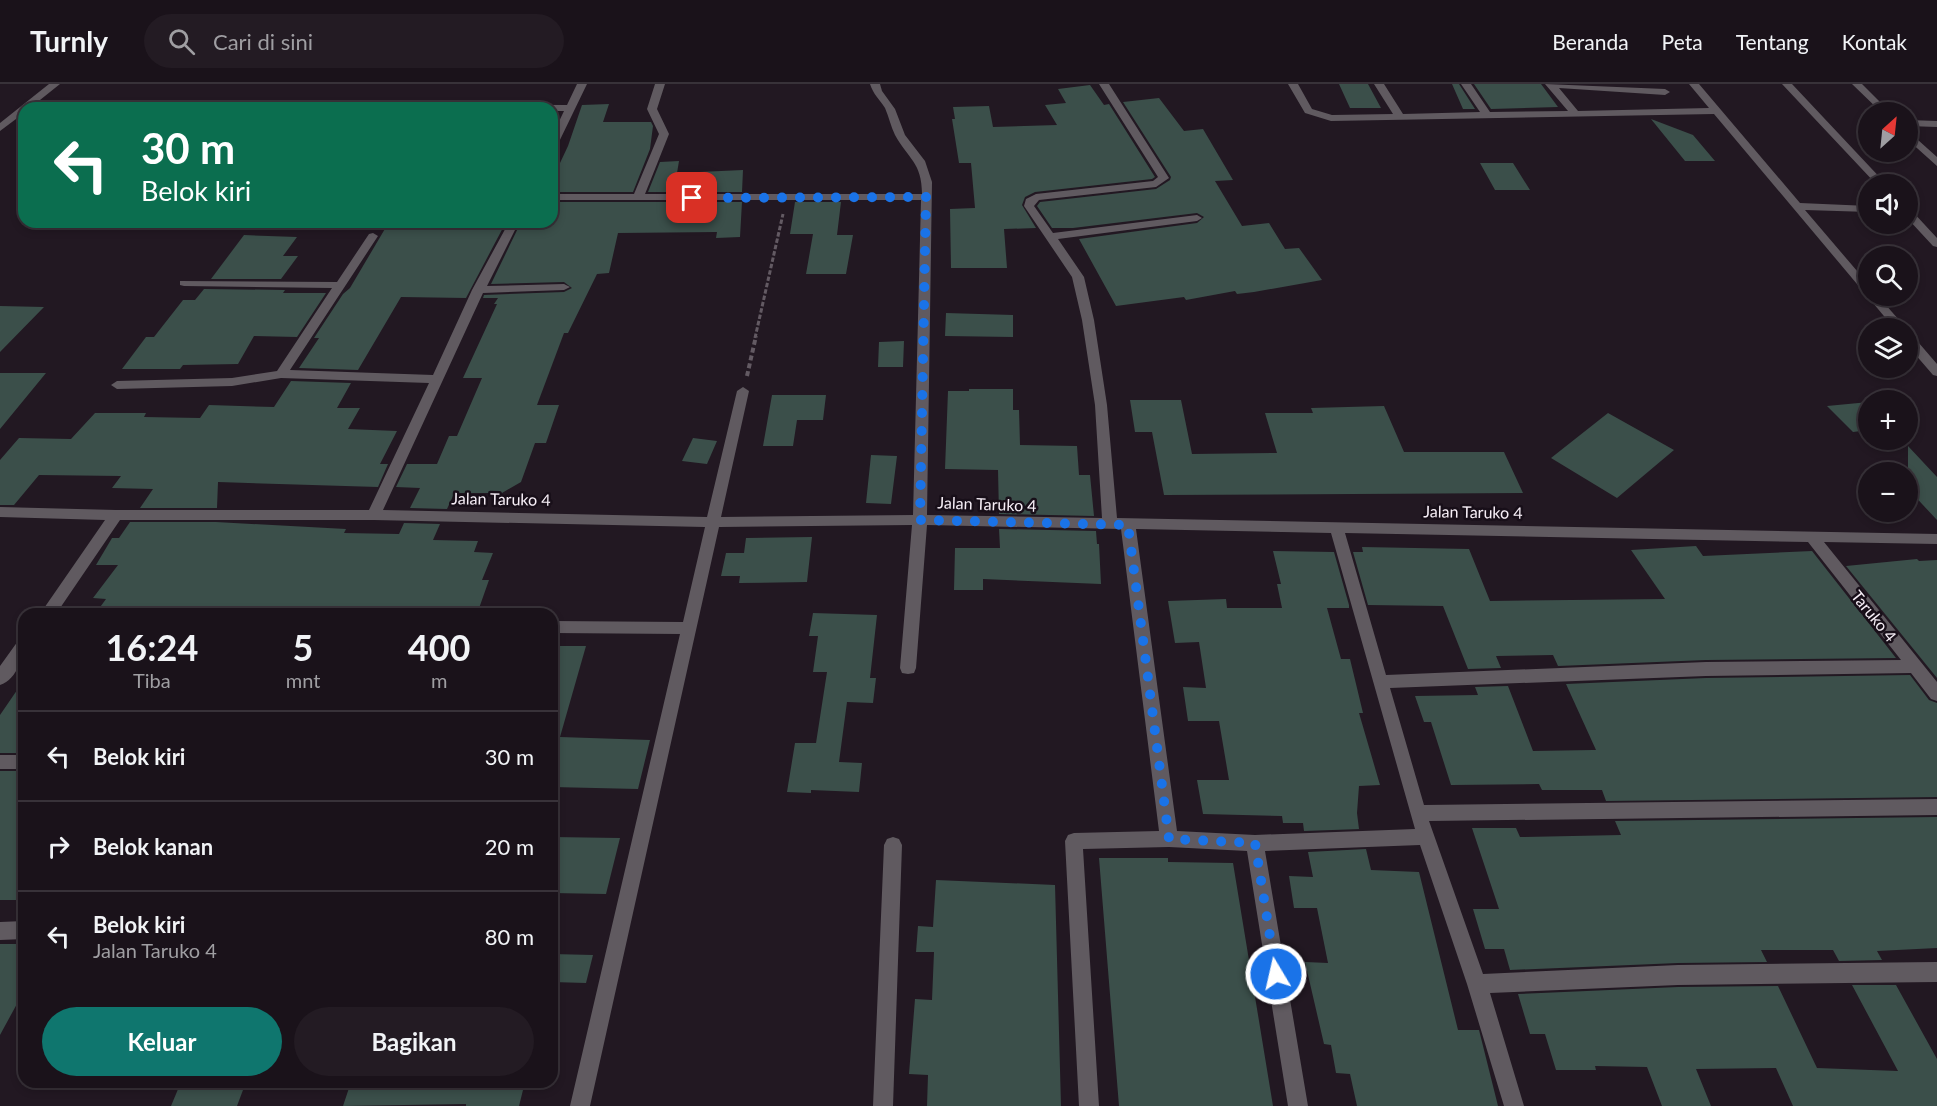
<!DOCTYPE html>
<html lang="id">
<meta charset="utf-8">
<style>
:root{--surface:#1a121a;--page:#231b23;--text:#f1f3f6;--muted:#9f9ea2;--line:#383239;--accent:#0f766e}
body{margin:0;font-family:Lato,sans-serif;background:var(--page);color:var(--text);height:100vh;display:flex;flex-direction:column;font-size:22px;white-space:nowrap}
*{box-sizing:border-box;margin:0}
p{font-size:20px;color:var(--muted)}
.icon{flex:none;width:33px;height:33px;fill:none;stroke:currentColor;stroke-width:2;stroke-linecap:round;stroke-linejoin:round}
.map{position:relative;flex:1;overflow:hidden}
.details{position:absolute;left:18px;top:524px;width:540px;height:480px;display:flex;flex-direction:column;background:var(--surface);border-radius:18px;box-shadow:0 3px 9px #0003,0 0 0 2px var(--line)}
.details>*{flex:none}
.guide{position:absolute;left:18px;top:18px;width:540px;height:126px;border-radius:18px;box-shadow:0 3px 9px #0003,0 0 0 2px var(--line);background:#0b6e4f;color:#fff;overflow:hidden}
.needle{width:39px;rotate:27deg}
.tools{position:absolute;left:1858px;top:18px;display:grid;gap:12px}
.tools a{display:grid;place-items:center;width:60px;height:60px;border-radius:50%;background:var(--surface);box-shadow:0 3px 9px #0003,0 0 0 2px var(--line);font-size:30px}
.pin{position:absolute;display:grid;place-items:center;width:51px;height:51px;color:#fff;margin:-26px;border-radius:12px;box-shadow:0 3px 9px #0006}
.me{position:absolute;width:66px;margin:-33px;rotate:351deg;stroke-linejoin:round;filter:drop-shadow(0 0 4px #0008)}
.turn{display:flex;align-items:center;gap:21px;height:126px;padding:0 24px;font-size:27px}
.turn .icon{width:78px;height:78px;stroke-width:2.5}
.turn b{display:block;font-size:42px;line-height:51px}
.eta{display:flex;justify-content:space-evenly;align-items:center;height:102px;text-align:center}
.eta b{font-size:36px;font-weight:700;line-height:42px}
.primary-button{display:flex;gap:12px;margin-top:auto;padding:12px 24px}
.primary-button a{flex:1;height:69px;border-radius:36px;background:var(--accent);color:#fff;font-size:24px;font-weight:700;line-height:69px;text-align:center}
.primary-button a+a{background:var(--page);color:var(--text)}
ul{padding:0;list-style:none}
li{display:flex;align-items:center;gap:18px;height:90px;padding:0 24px;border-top:2px solid var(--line)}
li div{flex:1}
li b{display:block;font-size:22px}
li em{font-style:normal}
header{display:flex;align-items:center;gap:36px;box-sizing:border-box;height:84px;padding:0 30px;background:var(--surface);border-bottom:2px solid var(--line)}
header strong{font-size:28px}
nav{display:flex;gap:33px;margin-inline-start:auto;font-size:21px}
.search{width:420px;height:54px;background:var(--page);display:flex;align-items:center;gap:15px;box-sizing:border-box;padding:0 21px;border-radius:33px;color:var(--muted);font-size:22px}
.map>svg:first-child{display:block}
.building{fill:#3b4f4a}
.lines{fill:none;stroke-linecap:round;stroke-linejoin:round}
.path-far1{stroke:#635a63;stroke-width:3;stroke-dasharray:4.5 2;stroke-linecap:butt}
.path{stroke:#635a63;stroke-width:4;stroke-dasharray:5 3;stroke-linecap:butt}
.minor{fill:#605a60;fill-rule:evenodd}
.route{stroke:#1a73e8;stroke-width:10;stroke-dasharray:0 18}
.labels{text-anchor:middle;stroke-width:5;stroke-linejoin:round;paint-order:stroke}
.street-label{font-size:16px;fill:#f7eff7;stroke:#180f19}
</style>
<header>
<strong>Turnly</strong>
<div class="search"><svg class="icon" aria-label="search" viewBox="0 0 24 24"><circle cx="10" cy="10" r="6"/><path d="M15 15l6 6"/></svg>Cari di sini</div>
<nav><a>Beranda</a><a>Peta</a><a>Tentang</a><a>Kontak</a></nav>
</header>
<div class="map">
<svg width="1937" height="1022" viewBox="0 0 1937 1022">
<rect width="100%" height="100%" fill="#221822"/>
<!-- building -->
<path class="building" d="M1339,0h29l13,24h-31z
M1452,0h7l16,25h-12z
M1474,0h67l17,23 -67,2z
M1090,1l14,20 5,-1 46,73 -3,2 -117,13 -10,5 -3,8 14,23 -32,1 3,39h-56l-1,-59 25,-1 -4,-45h-12l-7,-44h3l-2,-12 36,-1 4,21 64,-2 -12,-20 21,-2 -8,-14z
M1159,14l25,33 19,-2 30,51 -18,1 27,45 27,-3 16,26 14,-1 23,32 -68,12 -17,2 -2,-3 -49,9 -2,-3 -68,9 -37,-67 118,-16 7,-6 -7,-4 -124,15h-21l-15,-22 3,-4 116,-13 14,-9 1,-3 -48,-75z
M609,20l-6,18h48l2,4 -3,23 -17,43h-81v-12l16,-34 14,-41z
M1651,35l42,16 22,26h-30z
M679,77l-2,12 66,-3 -1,22h-94l12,-30z
M1480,79h33l17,27h-35z
M552,118h190l-2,35 -24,1 1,-6 -99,1 -9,40 -12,1 -29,59h-4l-27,72h22l-13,38h-11l-14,39 -19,11h-44l-1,3h-4l-6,13 -37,-1 10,-20 -24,-1 11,-23h30l12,-28h8l25,-58h-19l34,-74h-3l4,-6h-15l1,-3 80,-3 8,-4 -8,-6 -73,2 30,-62h31z
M795,118h46l-4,33h16l-7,39h-40l7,-40h-23z
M389,138h117l-40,76 -65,-1 -43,73 -59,-2 20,-30h-5l29,-44 7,-6z
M244,151l53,2 -14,19h15l-17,23h-70z
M204,205l81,1 -2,3h43l-29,44 -43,-1 -16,28 -55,1 -3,4h-58l24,-32h8l29,-37h12z
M0,222l44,1 -44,45z
M946,229l67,2v22l-68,-1z
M904,257l-1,26h-25l1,-25z
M0,289h46l-46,56z
M291,297l60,2 -14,25h23l-12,21 49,2 -17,33h8l-10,23 -160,-5 -1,26h-77l13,-19 -41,-1 9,-12 -82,-1 -25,30h-14v-45l19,-22 52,1 24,-26h51l-2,4 56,1 9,-13 65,2z
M969,305h44v21h6l1,35 57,1 2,29h11l4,41 -95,-2 -1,-44 -53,-1 3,-78h21z
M772,311h54l-3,25h-26l-4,26h-30z
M1130,316h51l11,54 85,-1 -12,-40h48l-2,-5 73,-2 20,46h100l19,41 -359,2 -12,-63h-17z
M1869,318v28l-16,2 -26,-26z
M1608,329l66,37 -57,48 -66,-40z
M693,354l24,3 -10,23 -25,-3z
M1908,362l29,31v43l-29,-31z
M871,371l26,1 -6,48 -25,-1z
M130,438h86l130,7 -2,4 55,1 5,-11 36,1 -7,16 45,1 -4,11 19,1 -11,27h7l-12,34h-307l-72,-4 8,-11 -13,-1 25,-33h-22l16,-27h7z
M999,445l97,2 1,13h2l2,40 -118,-5v11h-29l1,-42h45z
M812,453l-5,45 -68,1 1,-7h-19l5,-23h18l2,-15z
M1696,462l7,10 109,-5 84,107 -190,2 -148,6 -5,-11 -57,1 5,12 -33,1 -25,-63 -75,-1 -15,-53h10l-1,-5 107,2 21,52 175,-2 -34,-49z
M1273,467l61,1 15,53v3h-22l14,51h9l13,54h-4l21,72 -21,1 -2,27 2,16h2l-57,2 -1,-8h-20l-1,-7 -79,-2 -6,-34h32l-10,-59h-31l-5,-34 23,1 -7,-46 -24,1 -7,-42 58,-2 1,9h55l-5,-24h4z
M1917,475l2,2 18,-1v118l-91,-112z
M813,529l64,2 -7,63h6l-3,25 -26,-1 -8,60 23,1 -3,29 -48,-2v3l-24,-1 8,-49h21l11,-71h-14l5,-36h-9z
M552,562h34l-26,91 90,3 -12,49 -86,-2z
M1910,591l19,25 8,3v94l-331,4 -4,-11h-60l-3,-6 -88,1 -20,-63h-7l-9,-26 63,-1 -3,-8 33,-1 25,65 60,-1h3l-30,-66 140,-6z
M24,596v73h-24v-38z
M0,687h24v129h-24z
M1937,733v131l-60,3 5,9 -43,1 -6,-11h-72l6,12 -89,1 -168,7 -6,-21h-19l-12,-40h26l-27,-81h44l4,9 101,-2 -6,-14z
M552,753l68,1 -14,56 -54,-1z
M1366,765l5,21 48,2 39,158h21l19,76h-141l-7,-32 -14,-1 -5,-28 -7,-1 -19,-82 23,1 -11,-55h-23l-5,-32 24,1 -5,-25z
M1099,774h69v4l65,1 40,243h-154z
M936,796l119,5 6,221h-134l1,-31 -19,-1 6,-75 17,1 2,-48h-18l2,-26 15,1z
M0,860h24v47l-24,44z
M552,870l41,1 -7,28 -34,-1z
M1852,901h44l41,74v47h-144l-17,-38 -80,1 15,37h-49l-15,-39 -52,-1 1,4h-40l-11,-36h-15l-12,-40 160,-7 100,-1 39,82 81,3z
M181,998h65l-9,24h-66z
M351,998h174l-6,24h-53v-2l-123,2z"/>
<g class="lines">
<!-- path-far1 -->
<path class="path-far1" d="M755,254l28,-124"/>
<!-- path -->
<path class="path" d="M747,292l9,-40"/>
<!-- minor -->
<path class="minor" d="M49,0h11l-30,24h-6v5l-24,18v-8z
M577,0h10l-30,62 -5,3v-13l12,-25h-12v-3l-262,-1 5,-3 272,1z
M655,0h10l-8,25 12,25 -24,60h277c0,-32 -14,-35 -27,-59 -4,-8 -6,-18 -10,-27 -5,-8 -12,-14 -15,-24h10l2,7 13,18 10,26 20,26 7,21 -5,333 175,3 -7,-113 -13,-85 -10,-43 -48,-71 2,-7 10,-5 117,-13 5,-4 -59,-93h10l60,94 -13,9 -117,13 -5,6 19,27 144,-18 5,3 -5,3 -139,18 26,38 10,43 13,85 10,113 820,16v10l-113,-2 113,140v19l-6,-2 -20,-26 -205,3 -316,12 34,117 513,-6v16l-508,6 54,153 195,-9 259,-3v20l-259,3 -188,8 34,113h-20l-37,-122 -47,-139 -155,6 43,255h-20l-41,-255 -78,-4 -86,2 16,257h-20l-14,-265 3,-6 6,-2 85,-2 -38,-302 -194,-4 -11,143 -2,5 -6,1 -6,-1 -2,-5 12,-143 -193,2 -129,579h-20l110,-472 -128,-1v-12l131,1 22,-95 -331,-7h-254l-64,94h-16l65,-94 -105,-3v-10l116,3h253l60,-127 -148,-5 -49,8 -115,3 -6,-4 6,-4 115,-3 45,-7 55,-83 -148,-2 -4,-1v-4l157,1 32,-48 4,-1 5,3 -88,134 143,5 39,-85 37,-68h10l-32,64 77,-2 6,3 -6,3 -81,3 -100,217 324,7 30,-126 6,-4 6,4 -28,126 192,-2 8,-315h-369v-6h82l25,-60 -12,-25zM1136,445l195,4 84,296 -160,6 -78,-4zM1345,449l463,9 93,118 -195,2 -320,13z
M1288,0h10l14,25 20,6 61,-1 -19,-30h10l19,30 77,-2 -19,-28h10l19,28 78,-1 -23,-27 120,5 5,3 -5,3 -106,-7 19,23 131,-3 -20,-24h10l101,119 69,3v6l-64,-2 64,75v11h9l28,32h-12l-180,-214 -383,7 -26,-8z
M1782,0h10l94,100h-10z
M1852,0h10l28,28h-9z
M1908,36l29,1v6l-29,-1z
M1908,47l29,26v9l-29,-26z
M1908,126l4,1 25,27v9l-4,-1 -25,-27z
M1908,250l4,1 25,29v12l-4,-1 -25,-29z
M24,555c0,16 -6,40 -24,46v-19l18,-25z
M0,671h24v14h-24z
M893,753l6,2 3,6 -9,261h-20l11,-261 3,-6z
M24,837v18l-24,1v-18z"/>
</g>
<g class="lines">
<!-- route -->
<path class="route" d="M692,114l234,-1 -6,323 208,5 41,314 86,4 21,131"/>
</g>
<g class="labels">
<!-- street labels -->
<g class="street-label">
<text transform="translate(501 415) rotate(1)" y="6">Jalan Taruko 4</text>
<text transform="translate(987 420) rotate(2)" y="6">Jalan Taruko 4</text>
<text transform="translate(1473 428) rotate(1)" y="6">Jalan Taruko 4</text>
<text transform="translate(1874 532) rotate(51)" y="6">Taruko 4</text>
</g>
</g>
</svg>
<div class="tools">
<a><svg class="needle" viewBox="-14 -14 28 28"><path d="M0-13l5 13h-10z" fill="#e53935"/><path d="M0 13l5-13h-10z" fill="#9f9ea2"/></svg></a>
<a><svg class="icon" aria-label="sound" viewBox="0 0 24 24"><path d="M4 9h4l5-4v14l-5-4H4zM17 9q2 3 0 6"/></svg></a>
<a><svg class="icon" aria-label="search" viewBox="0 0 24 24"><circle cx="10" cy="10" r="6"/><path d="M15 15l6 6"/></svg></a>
<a><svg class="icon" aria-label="layers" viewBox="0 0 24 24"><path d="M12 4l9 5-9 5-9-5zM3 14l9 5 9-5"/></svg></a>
<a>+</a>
<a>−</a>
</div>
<div class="pin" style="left:692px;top:114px;background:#d93025"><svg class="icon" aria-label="arrive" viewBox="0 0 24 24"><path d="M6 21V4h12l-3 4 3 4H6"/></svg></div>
<svg class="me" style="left:1276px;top:890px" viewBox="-20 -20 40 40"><circle r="17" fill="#1a73e8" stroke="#fff" stroke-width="3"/><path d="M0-11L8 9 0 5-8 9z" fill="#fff"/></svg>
<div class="guide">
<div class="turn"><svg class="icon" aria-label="left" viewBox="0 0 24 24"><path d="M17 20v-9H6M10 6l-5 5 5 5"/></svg><div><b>30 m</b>Belok kiri</div></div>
</div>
<section class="details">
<div class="eta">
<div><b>16:24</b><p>Tiba</p></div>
<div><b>5</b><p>mnt</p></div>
<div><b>400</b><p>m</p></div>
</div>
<ul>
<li><svg class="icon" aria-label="left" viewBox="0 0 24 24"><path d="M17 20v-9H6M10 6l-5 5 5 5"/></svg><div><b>Belok kiri</b></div><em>30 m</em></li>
<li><svg class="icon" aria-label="right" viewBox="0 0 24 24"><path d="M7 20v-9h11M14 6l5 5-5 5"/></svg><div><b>Belok kanan</b></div><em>20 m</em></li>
<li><svg class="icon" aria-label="left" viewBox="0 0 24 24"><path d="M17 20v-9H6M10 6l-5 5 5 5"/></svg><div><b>Belok kiri</b><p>Jalan Taruko 4</p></div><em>80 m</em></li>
</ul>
<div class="primary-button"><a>Keluar</a><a>Bagikan</a></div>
</section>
</div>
